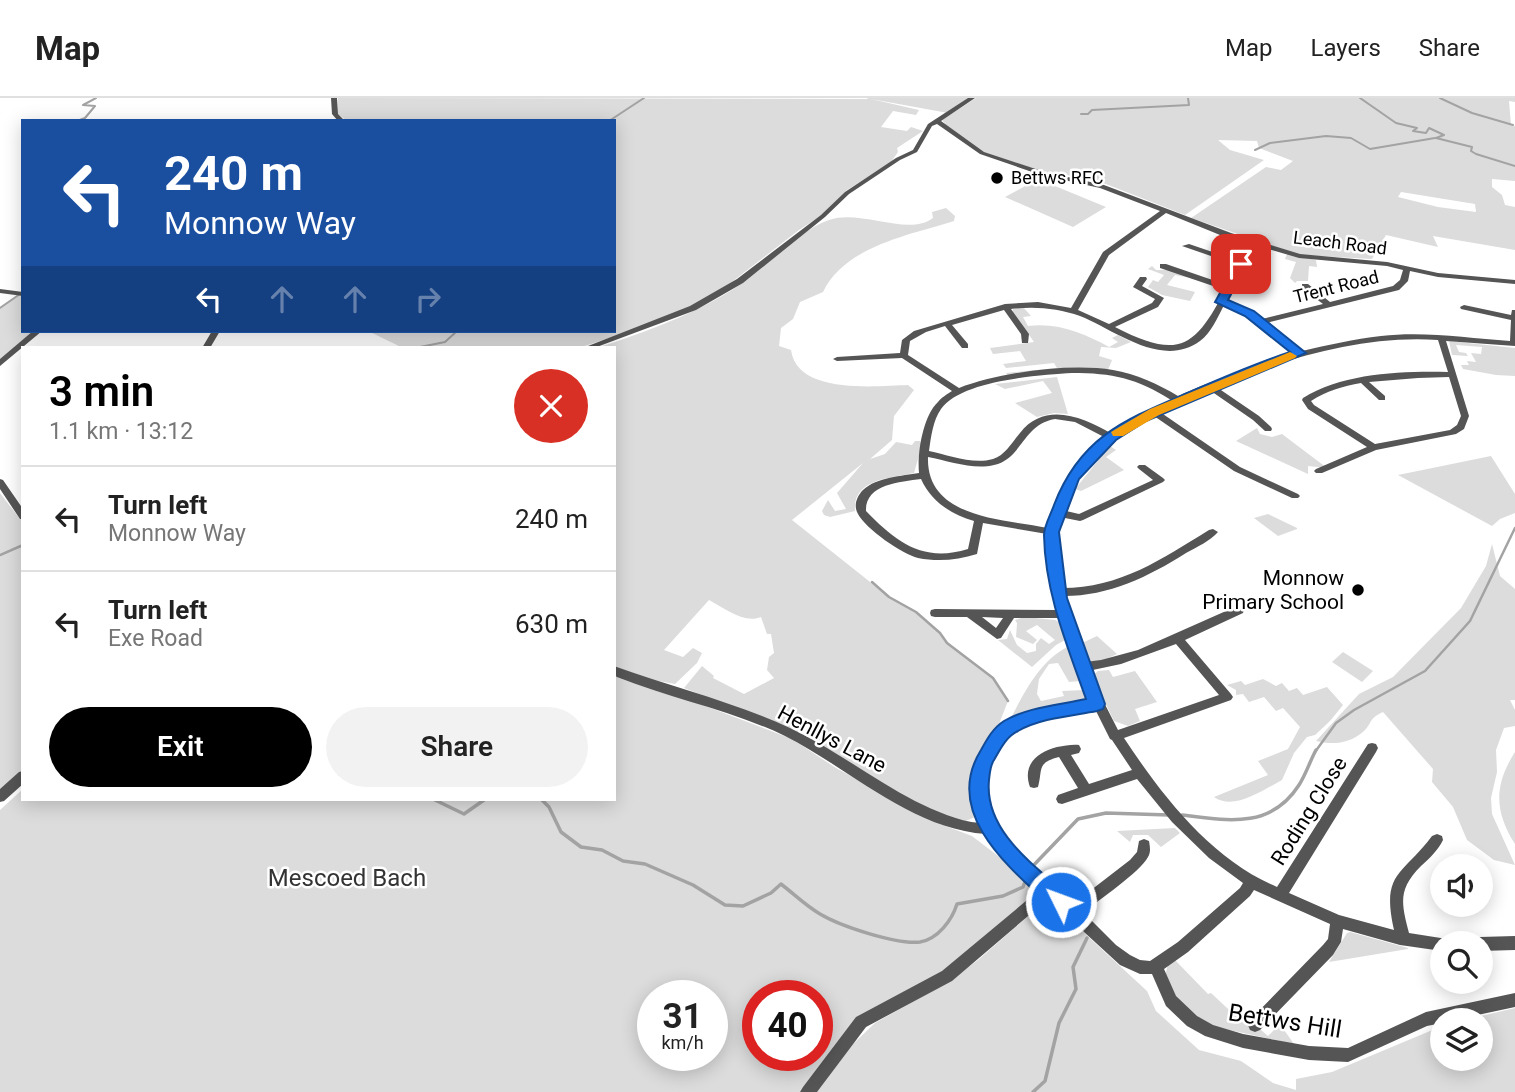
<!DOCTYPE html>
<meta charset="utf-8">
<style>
:root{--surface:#fff;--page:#f2f2f2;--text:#222;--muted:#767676;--line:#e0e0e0;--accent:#000}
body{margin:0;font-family:Roboto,sans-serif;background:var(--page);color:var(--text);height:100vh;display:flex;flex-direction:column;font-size:26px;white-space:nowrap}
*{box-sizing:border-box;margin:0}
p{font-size:23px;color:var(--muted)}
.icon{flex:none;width:38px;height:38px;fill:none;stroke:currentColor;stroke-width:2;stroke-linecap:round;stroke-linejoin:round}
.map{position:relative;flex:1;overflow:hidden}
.details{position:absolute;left:21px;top:248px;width:595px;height:455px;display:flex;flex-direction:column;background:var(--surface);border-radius:0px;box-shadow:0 4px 18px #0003}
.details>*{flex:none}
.top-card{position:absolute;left:21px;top:21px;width:595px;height:214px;border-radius:0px;box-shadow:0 4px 18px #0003;background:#1a4fa0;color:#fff;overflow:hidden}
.tools{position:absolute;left:1430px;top:756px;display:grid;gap:14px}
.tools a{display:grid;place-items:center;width:63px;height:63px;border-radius:50%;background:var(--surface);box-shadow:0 4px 18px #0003;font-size:35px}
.speed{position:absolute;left:637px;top:882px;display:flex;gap:14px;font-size:35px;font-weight:700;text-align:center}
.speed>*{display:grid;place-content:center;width:91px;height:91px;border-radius:50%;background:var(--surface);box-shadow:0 4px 18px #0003;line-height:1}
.speed small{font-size:18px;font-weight:400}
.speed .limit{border:10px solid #d22;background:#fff;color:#111}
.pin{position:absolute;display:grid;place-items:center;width:60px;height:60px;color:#fff;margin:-30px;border-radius:14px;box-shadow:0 4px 10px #0006}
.me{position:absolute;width:77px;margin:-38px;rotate:312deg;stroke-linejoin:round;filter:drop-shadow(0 0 5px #0008)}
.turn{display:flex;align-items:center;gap:24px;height:147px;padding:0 28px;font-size:32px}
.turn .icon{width:91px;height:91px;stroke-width:2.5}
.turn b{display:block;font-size:49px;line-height:60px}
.lanes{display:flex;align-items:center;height:66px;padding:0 28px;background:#0003;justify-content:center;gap:35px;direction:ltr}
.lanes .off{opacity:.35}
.round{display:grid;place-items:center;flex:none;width:74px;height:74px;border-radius:37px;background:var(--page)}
.overview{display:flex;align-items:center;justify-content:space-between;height:119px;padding:0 28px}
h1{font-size:42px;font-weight:600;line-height:52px;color:var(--accent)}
.button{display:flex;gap:14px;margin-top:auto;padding:14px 28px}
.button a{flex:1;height:80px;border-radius:42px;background:var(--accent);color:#fff;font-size:28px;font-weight:600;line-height:80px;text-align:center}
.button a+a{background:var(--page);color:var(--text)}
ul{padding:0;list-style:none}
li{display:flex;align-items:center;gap:21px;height:105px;padding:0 28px;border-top:2px solid var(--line)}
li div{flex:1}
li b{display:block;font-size:26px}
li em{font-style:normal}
header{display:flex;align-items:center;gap:42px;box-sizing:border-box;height:98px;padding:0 35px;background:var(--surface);border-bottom:2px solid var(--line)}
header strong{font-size:33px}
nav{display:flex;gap:38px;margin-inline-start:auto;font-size:24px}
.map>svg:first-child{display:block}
.green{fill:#dcdcdc;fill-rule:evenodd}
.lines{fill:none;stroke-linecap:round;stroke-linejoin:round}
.stream-far2{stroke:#a3a3a3;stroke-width:2}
.stream-far1{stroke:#a3a3a3;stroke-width:2.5}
.stream{stroke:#a3a3a3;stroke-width:3.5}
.minor{fill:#555;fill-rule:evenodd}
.route{fill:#1a73e8;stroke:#114b97;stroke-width:2}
.slow{fill:#f59e0b}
.poi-dot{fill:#000;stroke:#fff;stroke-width:2.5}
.labels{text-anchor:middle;stroke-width:5;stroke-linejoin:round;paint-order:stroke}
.far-poi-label{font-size:18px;fill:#000;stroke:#fff;text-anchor:start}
.far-street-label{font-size:18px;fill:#000;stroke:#fff}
.poi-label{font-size:21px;fill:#000;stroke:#fff;text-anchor:end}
.street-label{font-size:21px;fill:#000;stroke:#fff}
.near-park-label{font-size:24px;fill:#333;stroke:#fff}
.near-street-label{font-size:24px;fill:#000;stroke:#fff}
</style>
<header>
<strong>Map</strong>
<nav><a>Map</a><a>Layers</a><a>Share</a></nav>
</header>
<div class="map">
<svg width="1515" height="994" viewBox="0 0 1515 994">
<rect width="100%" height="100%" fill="#fff"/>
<!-- green -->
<path class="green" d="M338,0l530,1 -1,-1h101l-20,15 -77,-14 48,11 -3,5 -23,-4 -12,16 26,4 4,-4 12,4 -26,17 1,4 -7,10 -44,28 -25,25 -23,15 -71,55 -38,22 -71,28 -41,13h-175l-35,-17h246v-210h-267l-9,-7z
M976,0h539v4l-6,-1 2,24 4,1v55l-23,-2v8l10,8 3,10 10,2v43l-82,-14 5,11 -52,-12 -14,24 -72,-4 -109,-37 75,-51 15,3 12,-9 -34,-13 -2,-7 -39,-1 12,10 34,10 -79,55 -92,-36 -47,-7 -64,-19 -29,-20 -11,-13zM1401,94l74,12 1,8 -38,-5 -40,-10z
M1038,81l68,28 -33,20 -68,-30z
M946,110l9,8 -1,5c-44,14 -109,25 -131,71l-23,10 -7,17 -12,9 -2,18 12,4c6,45 85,36 117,35l6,5 -20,26 -2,24 -22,19 15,-5 11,-12 16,3 3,-4h5l2,4 -8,28c-23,5 -62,6 -59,38l-25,6 -6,-2 -2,-4 6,-11 7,11 11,-2 -9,-16 26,-30 -71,57 97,77 27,15 24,21 7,10 46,35 15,23 -13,33 -19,23 -4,31 3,29 -12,5 -25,-8 -112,-61 -16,-19 -11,-1 -115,-45 18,-22 12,10 -1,2 31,16 30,-16 -7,-8 2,-13 5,-4 -3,-19h-4l-6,-17c-17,7 -37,-9 -52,-17l-45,50 19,7 10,-9 9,5 -5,10 -22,21 -27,-5 -34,-13v-318h-17c48,-16 99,-34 141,-62 31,-21 56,-53 91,-66 32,-11 79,17 104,-2l-1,-6z
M1287,156l29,6 1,7 -8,-1 -1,15h-11l-2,2 -5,-5 6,-16 -11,-3z
M1152,168l4,4h14l26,9 -21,-4 -8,10 28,7 -5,9 -28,-6 -14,-8 5,-7 5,2 6,-7 -16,-6z
M20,197h3v36h12l-35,30v-53z
M1017,209h6l8,9 -8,1 5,9c30,-4 58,8 81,21l9,-5 -6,-4 6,-3 13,7 -15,6 -15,-1 -2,9 13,4 -4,10 -100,6 -2,-3 51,-5 -3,-5 -48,5 -3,-4 23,-3 -6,-10 -27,3 -3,-6 44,-6 -21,-30v-3z
M1449,243l66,7v28l-19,-1 -33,-6 -2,-4h8l-2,-4 9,1 -5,-9 10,1 1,-7 -26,-2 3,7 7,1 2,3 -16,-1z
M1057,279l11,37 -14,-1 -17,4 -22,-14 37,-10 -9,-12 -38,8 -10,-5z
M1257,330l3,6 12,3 10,-3 45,34 -19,-2v8l-72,-33z
M1110,348l6,4 -10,7 18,13 -43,21 -6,-2z
M1491,358l24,38v19l-15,6 -8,7 -94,-51z
M0,395l23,30v248l-23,22z
M1268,416l29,14v1l-19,7 -24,-18z
M1492,446l8,32 15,13v111h-5l5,10v16l-11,2 -8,22 1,22 -6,26 1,16 23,51 -21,-5 -27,-20 -14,-33 -21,-25 1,-13 -50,-57c-15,7 -10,10 -19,19 -14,13 -32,14 -48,10l43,-47 34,-17 68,-69 25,-42z
M1024,519l31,3 8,4 4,15 -11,6 -24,22 -34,-27 9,-1 3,-9 7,15 10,8 9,-2v-7l5,-6 8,6 6,-4 -18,-15 -11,6 11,9 -4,4 -17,-7 1,-14 -2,-3z
M1097,538l20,18 -18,8h-11l-9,-10 1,-8z
M1067,549l14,34 -12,1 -11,-19 -9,1 -10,15 -2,15 4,7 23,-5 -2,-5 22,-1 4,8 -3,4 -61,13 -15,7c15,-29 29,-59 58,-75z
M1343,554l30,19 -11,11 -30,-20z
M1109,572l4,7 22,-6 22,31 -22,7 5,12 -12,5 -14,-5 -22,-45 6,-5z
M614,577l60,19 118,45 44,29 104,56 32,12 55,42 3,12 -1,10 -71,64 -103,58 -52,70h-803v-282l23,-21v11h591zM653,898h59v59h-59zM758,898h59v59h-59z
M1263,581l13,7 6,-3 7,8 8,-3 6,7 24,-8 16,18 -13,16 -15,14 -8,2 -13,16 -12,27c-19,10 -48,31 -68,17l54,-22 -10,-14 30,-12 12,-22 -17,-19 -7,3 -12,-14 -15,5 -6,-8 -7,1v-5l-9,-5 14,-4 4,4z
M1515,654v92c-21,-33 -21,-59 0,-92z
M1175,730l5,5 -19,14 -13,-12h-15l-3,7 -13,-11z
M1041,810l14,2 13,8 79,73 9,20 43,39 42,11 32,22 23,7v-11l36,-7 110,-46v33h38v-39h-16l51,-12v84h-700l38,-48 22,-21 70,-39 33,-24 57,-50z
M1350,834l58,16v1l-79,13 18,-29z
M1175,862l33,34 3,-1 31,29 5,-4 21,18 9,-9h5l12,17 -83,-18 -32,-21 -14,-29 3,-12z"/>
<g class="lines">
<!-- stream-far2 -->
<path class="stream-far2" d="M1360,0l36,25 21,5 -4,3 13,2 3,-5 15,7 -8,3 36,9 -1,4 5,3 39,12
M1440,0l32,15 41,12
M1081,16h7l4,-4 97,-5 -1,-7
M77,23l8,-3 10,-12 -12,-1 13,-7
M609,23l35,-23
M1255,52l15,-7 56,-7 25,2 19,11 65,-11
M0,210l20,-14
M415,250l30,-6 12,-11"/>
<!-- stream-far1 -->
<path class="stream-far1" d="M0,457l23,-10
M872,484l17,15 27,15 24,21 7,10 46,35 15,23
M1315,654l21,-29 18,-13 71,-39 45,-50 45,-93"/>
<!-- stream -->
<path class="stream" d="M435,702l29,14 20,-14
M542,702l7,7 12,25 20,15 21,3 21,11 22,3 48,21 32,20 18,1 28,-13 10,-9c13,10 25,22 39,30 20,12 77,31 100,28 18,-3 32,-22 37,-38l46,-8 20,-9 3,-8
M1182,717c46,6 89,14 117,-30 7,-11 11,-24 17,-35
M1030,771l48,-50 28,-6 63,2
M1033,994l12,-11 14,-58 17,-34 -3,-22 14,-29"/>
<!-- minor -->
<path class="minor" d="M331,0h6l1,16 7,7h-7l-6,-7z
M968,0h7l-34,23 43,31 61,20 59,13 127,48 69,21 87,8 51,11 77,7v4l-77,-7 -28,-6 -2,10 -9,9 -133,33 36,28c26,-6 52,-12 79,-15 43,-5 86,2 129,5l1,-21 -50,-11 -1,-2 4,-2 47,10 1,-5h3v36l-69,-5 23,75 -5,13 -8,5 -80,16 -54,23h-6l-2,-2 2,-2 51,-22 -59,-38 -6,-9 1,-2c41,-25 97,-27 145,-26l-10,-32c-78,-5 -151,19 -223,46l44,30 12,11 1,2 -1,2h-6l-12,-11 -45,-31 -48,23 80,55 58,27 2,2 -2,2h-6l-58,-27 -80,-55c-42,24 -75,47 -92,94l17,4 74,-34 -14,-11 -2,-2 2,-2h6l18,13 2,2 -2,2 -80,38 -3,1 -20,-4 -3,17 5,54c58,0 100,-29 147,-58l4,-1 5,3c-8,9 -21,15 -32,21 -38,24 -77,43 -122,43l8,33 13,33 16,-2 37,-10 97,-43h8l1,3 -1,3 -58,27 46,54 2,3 -2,3 -107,38c39,59 87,121 153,149l91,-143 4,-1 4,1 2,4 -2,4 -87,141 50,22 55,15c-13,-58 8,-54 38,-94l5,-2 5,2 1,4c-5,10 -13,18 -22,26 -23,23 -20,37 -12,67l38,6 2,4h-7v8l-42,-6 -57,-16 -2,13 -8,13 -73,75 -5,2 -5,-2 -2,-5 2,-5 73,-75 5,-6 2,-15 -76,-34 -4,6 -62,56 -24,17 12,27 21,20 16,9 30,9 66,12 39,2 78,-36 89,-19v14l-61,13h-12v3l-15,3 -79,36 -39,-2 -66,-12 -38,-12 -18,-10 -21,-20 -14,-32h-12l-20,-9 -72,-66 -96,82 -86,46 -49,65h-17l3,-5 53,-70 86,-46 96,-80 -35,-33 -17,-24c-75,-5 -137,-66 -201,-98 -54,-26 -113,-37 -168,-59l-3,-2v-9c58,21 120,36 176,62 44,21 83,51 125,73 21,10 42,20 65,22 -8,-21 -11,-43 -1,-64 22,-46 67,-49 112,-59l-11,-20 -22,-62h-44l-13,20 -4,1 -30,-22h-32l-4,-1 -1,-3 1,-3 4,-1 121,1 -7,-30 -2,-46 -64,-11 -6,31c-19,6 -39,8 -59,4 -16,-4 -52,-29 -60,-44 -5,-8 -1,-18 5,-24 14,-13 39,-14 56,-17 -2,-20 4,-57 19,-71 3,-4 9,-8 14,-11l-50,-33 -65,3 -4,-2 4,-2 63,-4 2,-13 12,-9 91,-27 33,-2 33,6 32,-56 57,-41 -60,-23 -59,-13 -61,-21 -43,-30 -5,2 -15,26 -17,8 -51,34 -24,23 -82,66 -47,27 -102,38h-11l107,-42 47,-27 84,-64 24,-23 51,-34 17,-8 15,-26zM1166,115l59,24 24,6 -10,18 -50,-17 -7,2 55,19 -10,20 -61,-21h-6v4l65,22c-30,58 -46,70 -110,37l43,-20 6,-9 -22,-12 5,-7 -1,-2h-6l-7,10 22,12 -3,4 -43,21 -31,-14 31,-55zM1255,147l44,13 88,8 16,4 -3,10 -7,6 -63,16 -22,-18h-6v4l21,16 -61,15 -10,-8 -25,-10zM1224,207l22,10 49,39c-40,12 -79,25 -117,42 -20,-12 -42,-22 -65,-26 -43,-7 -113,2 -154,18l-51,-33 2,-14 16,-9 19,-6 17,22h6v-4l-16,-19 52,-15 17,24 1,9h6l1,-9 -18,-25c23,-3 47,-1 69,7 35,14 82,53 120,25 11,-8 18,-24 24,-36zM1072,275c41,0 64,5 99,27l-49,26 -10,8c-29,-17 -67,-33 -92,-1 -8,9 -14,22 -27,26 -20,6 -45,-4 -64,-8 2,-14 4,-31 12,-42 20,-29 99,-34 131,-36zM1449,279l12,39 -4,9 -7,5 -75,14 -61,-39 -3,-4c15,-10 32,-15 50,-18l18,17h6v-4l-16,-14 49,-4zM1055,321l20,3 31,16c-30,23 -50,52 -58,90 -44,-9 -122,-9 -120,-71 21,4 45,13 66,8 29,-7 28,-40 61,-46zM921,381c10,22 29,35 53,42l-6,28c-45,14 -72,-7 -102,-38 -1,-27 34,-29 55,-32zM982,519l21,1 -7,10zM1176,546l43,51 -101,35 -30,-59 33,-7zM1095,611l15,30 2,1 20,30 -43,14 -18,-29 8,-2 2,-4 -2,-4c-7,-1 -14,1 -22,2 -20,5 -35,18 -27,40l4,1 4,-1c5,-18 -2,-24 21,-30l19,31 -20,7 -2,4 2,4 4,1 75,-25 35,43 37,36 34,25 -3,5 -62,54 -28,19 -10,-1 -10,-5 -14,-10 -33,-33c15,-11 57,-40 65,-55 3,-5 2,-10 1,-16l-5,-2 -5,2 -2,11 -7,8 -57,44c-38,-33 -100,-73 -87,-132 4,-18 16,-33 32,-42 22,-13 52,-16 77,-21z
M0,191l23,3v4l-23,-3z
M33,233h9l-42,35v-7z
M212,233h8l-10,17h-8z
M0,381l3,1 20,29v11l-3,-1 -20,-30z
M23,673v13l-19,17 -4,1v-13l19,-17z
M1515,838v14l-35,1v-8h-7l2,-4 5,-2z"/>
</g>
<!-- route -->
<path class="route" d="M1237,164l10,2 -19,36 26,11 52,42 -160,68 -30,19 -37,39 -20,53 8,66 38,106 -2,5 -6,2c-26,5 -56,7 -79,20 -12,6 -17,17 -24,29 -4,6 -4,12 -5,20 -5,51 45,85 79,115l3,7 -3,7 -7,2 -7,-2c-42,-39 -113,-95 -73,-159 6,-11 12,-22 23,-29 24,-14 55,-16 82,-22 -19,-54 -41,-106 -42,-164 0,-9 7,-21 10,-30 27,-70 73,-86 138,-114 32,-14 65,-28 98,-39l-45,-36 -30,-14z"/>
<!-- slow -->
<path class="slow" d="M1290,254l7,4 -2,2 -136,57 -36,21h-10l-2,-4 39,-23z"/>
<!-- markers -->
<g class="poi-dot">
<circle cx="997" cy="80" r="7"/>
<circle cx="1358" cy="492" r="7"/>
</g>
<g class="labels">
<!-- far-poi labels -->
<g class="far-poi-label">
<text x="1011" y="86">Bettws RFC</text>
</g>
<!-- far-street labels -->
<g class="far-street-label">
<text transform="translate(1340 145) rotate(7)" y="6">Leach Road</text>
<text transform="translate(1336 189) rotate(-14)" y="6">Trent Road</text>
</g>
<!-- poi labels -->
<g class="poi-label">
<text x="1344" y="487">Monnow<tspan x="1344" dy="24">Primary School</tspan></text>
</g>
<!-- street labels -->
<g class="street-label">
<text transform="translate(832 641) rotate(28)" y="7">Henllys Lane</text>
<text transform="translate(1309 713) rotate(-58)" y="7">Roding Close</text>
</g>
<!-- near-park labels -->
<g class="near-park-label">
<text x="347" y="788">Mescoed Bach</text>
</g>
<!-- near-street labels -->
<g class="near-street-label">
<text transform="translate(1285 923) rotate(9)" y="8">Bettws Hill</text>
</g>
</g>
</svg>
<div class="tools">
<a><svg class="icon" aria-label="sound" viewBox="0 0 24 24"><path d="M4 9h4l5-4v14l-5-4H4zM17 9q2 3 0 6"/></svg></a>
<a><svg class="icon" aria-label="search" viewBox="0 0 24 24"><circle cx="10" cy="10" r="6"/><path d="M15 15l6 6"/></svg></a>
<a><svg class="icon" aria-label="layers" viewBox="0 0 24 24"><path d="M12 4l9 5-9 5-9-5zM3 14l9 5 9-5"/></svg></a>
</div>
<div class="speed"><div>31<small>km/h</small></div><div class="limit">40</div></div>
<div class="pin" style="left:1241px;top:166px;background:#d93025"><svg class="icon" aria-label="arrive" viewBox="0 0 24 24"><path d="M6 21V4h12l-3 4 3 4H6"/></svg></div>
<svg class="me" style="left:1061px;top:804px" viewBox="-20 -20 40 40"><circle r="17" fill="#1a73e8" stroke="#fff" stroke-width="3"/><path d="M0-11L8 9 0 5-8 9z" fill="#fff"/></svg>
<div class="top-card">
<div class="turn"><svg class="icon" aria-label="left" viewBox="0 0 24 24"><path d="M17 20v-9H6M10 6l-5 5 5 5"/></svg><div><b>240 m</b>Monnow Way</div></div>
<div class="lanes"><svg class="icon" aria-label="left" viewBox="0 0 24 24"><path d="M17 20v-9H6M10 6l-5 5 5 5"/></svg><svg class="icon off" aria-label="ahead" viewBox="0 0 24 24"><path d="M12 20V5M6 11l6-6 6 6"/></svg><svg class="icon off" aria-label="ahead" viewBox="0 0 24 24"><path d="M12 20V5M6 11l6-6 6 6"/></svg><svg class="icon off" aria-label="right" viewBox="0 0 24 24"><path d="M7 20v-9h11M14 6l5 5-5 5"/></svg></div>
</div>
<section class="details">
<div class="overview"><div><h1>3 min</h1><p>1.1 km · 13:12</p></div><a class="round" style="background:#d93025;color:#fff"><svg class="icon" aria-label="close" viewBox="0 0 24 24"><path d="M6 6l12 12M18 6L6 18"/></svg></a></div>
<ul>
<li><svg class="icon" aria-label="left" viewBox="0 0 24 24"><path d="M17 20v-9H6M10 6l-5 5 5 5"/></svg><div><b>Turn left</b><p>Monnow Way</p></div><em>240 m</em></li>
<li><svg class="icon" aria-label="left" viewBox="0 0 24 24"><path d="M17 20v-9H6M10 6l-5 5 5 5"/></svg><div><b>Turn left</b><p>Exe Road</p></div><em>630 m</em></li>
</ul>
<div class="button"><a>Exit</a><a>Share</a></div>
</section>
</div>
